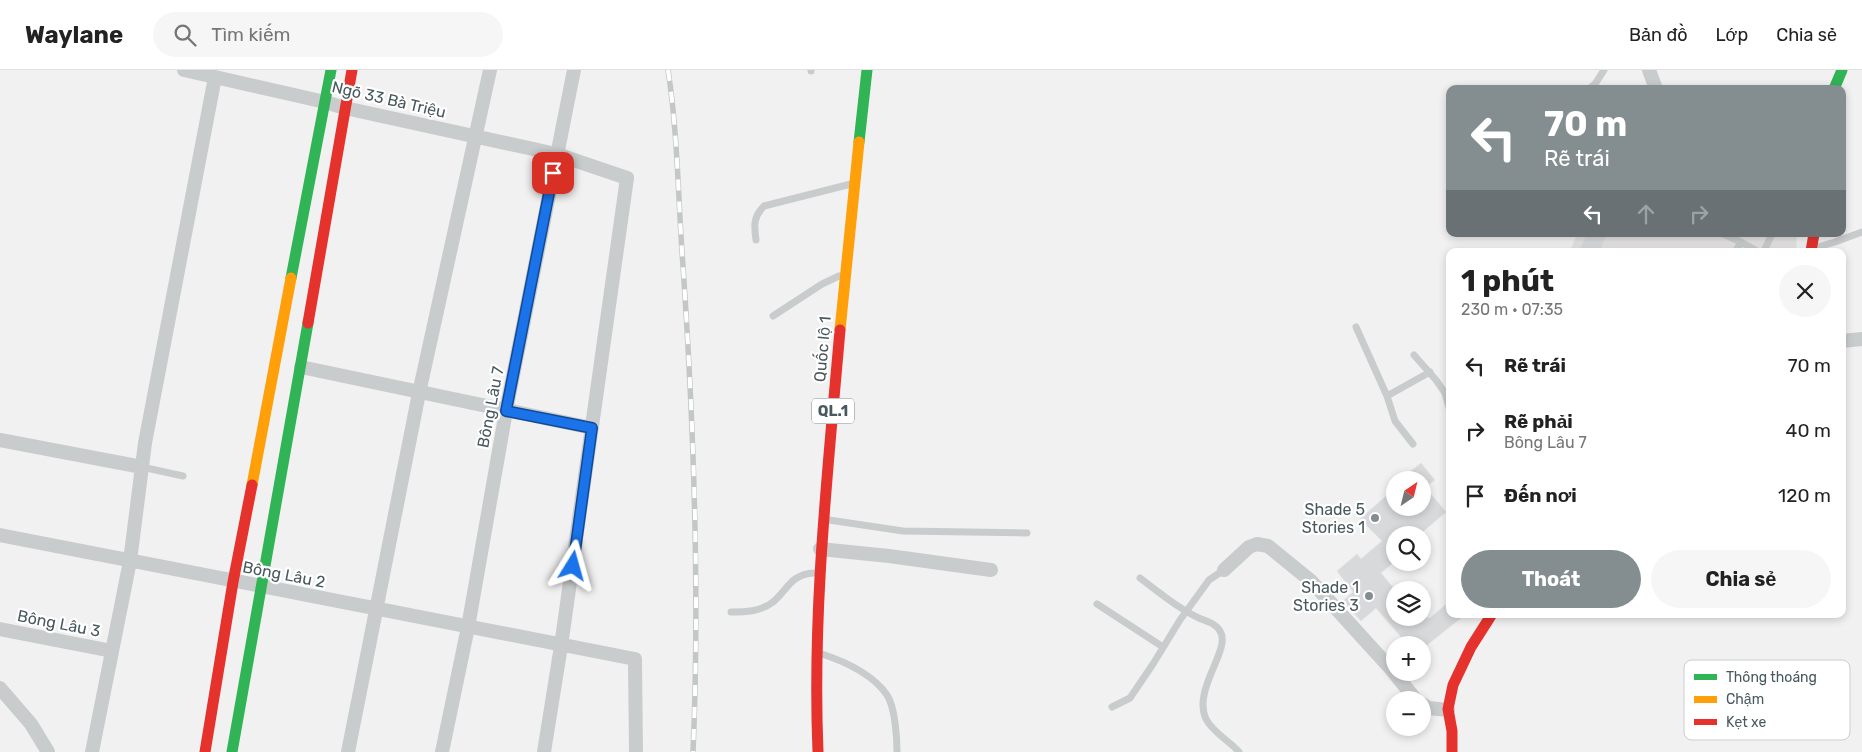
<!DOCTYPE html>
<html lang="vi">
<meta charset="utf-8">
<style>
:root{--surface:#fff;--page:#f6f6f6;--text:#222;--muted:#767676;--line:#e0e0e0;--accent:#848e91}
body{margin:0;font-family:Rubik,sans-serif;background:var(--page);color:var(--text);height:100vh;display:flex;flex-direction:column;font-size:19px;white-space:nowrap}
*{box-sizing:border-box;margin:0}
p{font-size:16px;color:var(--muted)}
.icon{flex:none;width:28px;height:28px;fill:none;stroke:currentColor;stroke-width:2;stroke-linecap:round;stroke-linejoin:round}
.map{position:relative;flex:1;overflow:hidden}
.side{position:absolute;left:1446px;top:178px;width:400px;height:370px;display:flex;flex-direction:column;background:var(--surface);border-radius:10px;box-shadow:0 2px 8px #0003}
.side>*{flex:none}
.banner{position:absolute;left:1446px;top:15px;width:400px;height:152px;border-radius:10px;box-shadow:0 2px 8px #0003;background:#848e91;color:#fff;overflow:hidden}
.needle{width:32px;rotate:35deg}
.controls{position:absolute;left:1386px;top:401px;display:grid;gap:10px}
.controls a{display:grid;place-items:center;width:45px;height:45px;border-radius:50%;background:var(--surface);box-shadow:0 2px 8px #0003;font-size:25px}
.pin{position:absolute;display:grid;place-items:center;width:42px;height:42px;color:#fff;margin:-21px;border-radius:10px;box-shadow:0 2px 8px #0006}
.me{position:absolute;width:55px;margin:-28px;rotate:8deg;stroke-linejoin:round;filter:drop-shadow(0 0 4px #0008)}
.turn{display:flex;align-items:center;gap:18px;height:105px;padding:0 15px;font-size:22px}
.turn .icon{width:65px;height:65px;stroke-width:2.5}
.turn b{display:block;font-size:35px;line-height:42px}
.lanes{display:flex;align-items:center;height:48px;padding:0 15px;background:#0003;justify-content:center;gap:25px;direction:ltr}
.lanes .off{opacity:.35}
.round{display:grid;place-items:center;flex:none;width:52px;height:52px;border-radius:26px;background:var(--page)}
.summary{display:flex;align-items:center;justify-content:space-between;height:85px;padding:0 15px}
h1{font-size:30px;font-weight:700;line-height:38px}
.primary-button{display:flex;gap:10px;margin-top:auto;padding:10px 15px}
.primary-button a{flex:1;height:58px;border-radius:30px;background:var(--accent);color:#fff;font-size:20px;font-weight:700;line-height:58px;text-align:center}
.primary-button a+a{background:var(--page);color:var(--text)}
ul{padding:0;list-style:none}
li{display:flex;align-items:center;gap:15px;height:65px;padding:0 15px}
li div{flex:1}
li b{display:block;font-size:19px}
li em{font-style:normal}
header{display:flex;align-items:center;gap:30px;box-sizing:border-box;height:70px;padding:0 25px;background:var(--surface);border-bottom:1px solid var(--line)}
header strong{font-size:24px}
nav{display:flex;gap:28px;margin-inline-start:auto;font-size:18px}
.search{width:350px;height:45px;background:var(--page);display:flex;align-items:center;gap:12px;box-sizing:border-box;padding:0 18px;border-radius:28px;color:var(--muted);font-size:19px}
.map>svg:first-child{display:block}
.education{fill:#e4e2e3}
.building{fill:#d8d9da;stroke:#e3e3e4}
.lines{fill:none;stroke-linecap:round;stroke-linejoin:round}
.lane{stroke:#c9cccd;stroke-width:7}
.street{stroke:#c9cccd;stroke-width:14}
.fast{stroke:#30b455;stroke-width:11}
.slow{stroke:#ff9f0a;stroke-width:11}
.jam{stroke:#e5322d;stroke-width:11}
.rail-casing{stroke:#c4c7c8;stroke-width:5.5}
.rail{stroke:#fff;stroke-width:4;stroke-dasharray:11;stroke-linecap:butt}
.route-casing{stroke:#114b97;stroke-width:12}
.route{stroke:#1a73e8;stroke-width:9}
.poi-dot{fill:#848e91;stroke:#fff;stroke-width:2}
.labels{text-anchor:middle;stroke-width:4.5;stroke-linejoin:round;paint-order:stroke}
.shield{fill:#fff;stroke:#7f8b8e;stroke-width:1}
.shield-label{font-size:15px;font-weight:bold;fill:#48595e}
.street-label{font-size:16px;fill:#48595e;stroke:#fff}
.poi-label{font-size:16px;fill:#48595e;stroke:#fff;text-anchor:end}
.key{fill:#fff;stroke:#c8cdcf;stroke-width:1}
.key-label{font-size:14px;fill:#48595e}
</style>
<header>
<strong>Waylane</strong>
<div class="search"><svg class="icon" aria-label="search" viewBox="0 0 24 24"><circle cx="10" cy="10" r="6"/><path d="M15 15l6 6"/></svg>Tìm kiếm</div>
<nav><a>Bản đồ</a><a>Lớp</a><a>Chia sẻ</a></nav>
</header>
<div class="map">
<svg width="1862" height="682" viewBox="0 0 1862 682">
<rect width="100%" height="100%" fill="#f2f1f1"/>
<!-- education -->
<path class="education" d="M1577,164h220l-1,17h-226z"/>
<!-- building -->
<path class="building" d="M1586,164h21l-7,17h-21z
M1421,393l14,17 -10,7 21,25 -27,23h-24v26l-14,12 14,17v28h35l20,-17v13h16l-39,31h-33l8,-7 -26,-30 -15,13 -18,-20 10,-9 -16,-21 20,-17 4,5 21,-18 -22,-22 35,-31v20h27v-28h-22z"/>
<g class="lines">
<!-- lane -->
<path class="lane" d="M811,0v1
M1589,19l6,-5 9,-14
M1723,164l18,8 16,9
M756,170c-2,-14 -3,-23 8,-34l87,-22
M1814,178l21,-6 27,-10
M1736,181l5,-9
M1764,181l8,-17
M773,246l49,-32 17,-8
M1356,257l31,69 8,25 18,23
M1414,285l22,25 9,13 5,18
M1387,326l43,-24
M142,397l41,9
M829,450l74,11 124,2
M1140,508c20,15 39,31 61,41 8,3 15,5 19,12 12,18 -28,58 -14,88 7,14 24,22 33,33
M1097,534l66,43
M731,542c14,0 29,0 42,-10 15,-13 18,-28 41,-29
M819,583c25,8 53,20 68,42 8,12 10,42 10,57
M1112,637l18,-9 23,-34 27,-44 29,-40 15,-10"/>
<!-- street -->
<path class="street" d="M184,0l141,32 20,6 211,46 71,24 -66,468 -17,106
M1649,0l7,19
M1842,271l20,-2
M301,297l291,61
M0,370l142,27
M0,465l635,124 1,93
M820,479l69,7 102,14
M1224,500l25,-23 8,-3 11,2 43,35 80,88 25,31
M0,559l112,22
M0,618l31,36 17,28
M1422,634l7,4 19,2
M92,682l38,-191 15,-118 70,-366
M348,682l71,-359 71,-323
M442,682l26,-125 38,-216 68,-341"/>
<!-- fast -->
<path class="fast" d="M1834,19l8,-19
M859,72l8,-72
M291,208l40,-208
M232,682l76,-429"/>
<!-- slow -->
<path class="slow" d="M840,260l19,-188
M252,415l39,-207"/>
<!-- jam -->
<path class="jam" d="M1811,181l3,-17
M308,253l44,-253
M205,682l28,-170 19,-97
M818,682c-6,-142 10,-282 22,-422
M1452,682v-21l-4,-22 5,-24 18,-38 21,-33"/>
<!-- rail casing -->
<g class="rail-casing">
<path id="rail" d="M668,0c10,64 10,131 15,196 11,162 17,324 10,486"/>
</g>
<!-- rail -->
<use href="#rail" class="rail"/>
</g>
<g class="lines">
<!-- route casing -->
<g class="route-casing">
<path id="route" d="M553,103l-47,238 86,17 -19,138"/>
</g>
<!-- route -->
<use href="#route" class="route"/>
</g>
<!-- markers -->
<g class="poi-dot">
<circle cx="1375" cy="448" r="5"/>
<circle cx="1369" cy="526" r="5"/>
</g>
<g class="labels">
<!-- shield labels -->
<rect class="shield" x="812" y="328.5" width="42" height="25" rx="4"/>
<g class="shield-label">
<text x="833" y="346">QL.1</text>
</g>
<!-- street labels -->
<g class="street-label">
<text transform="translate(389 29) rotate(13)" y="6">Ngõ 33 Bà Triệu</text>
<text transform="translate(822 279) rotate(-85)" y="6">Quốc lộ 1</text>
<text transform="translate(490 337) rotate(-79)" y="6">Bông Lâu 7</text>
<text transform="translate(284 504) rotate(11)" y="6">Bông Lâu 2</text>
<text transform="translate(59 553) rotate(11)" y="6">Bông Lâu 3</text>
</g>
<!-- poi labels -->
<g class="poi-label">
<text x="1365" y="445">Shade 5<tspan x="1365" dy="18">Stories 1</tspan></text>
<text x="1359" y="523">Shade 1<tspan x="1359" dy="18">Stories 3</tspan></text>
</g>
</g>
<!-- legend -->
<rect x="1684" y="590" width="166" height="80" rx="8" class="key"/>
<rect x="1694" y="604" width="23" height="6" fill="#30b455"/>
<rect x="1694" y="626" width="23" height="7" fill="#ff9f0a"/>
<rect x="1694" y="649" width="23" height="6" fill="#e5322d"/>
<g class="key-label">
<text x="1726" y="612">Thông thoáng</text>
<text x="1726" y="634">Chậm</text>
<text x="1726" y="657">Kẹt xe</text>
</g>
</svg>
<div class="controls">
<a><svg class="needle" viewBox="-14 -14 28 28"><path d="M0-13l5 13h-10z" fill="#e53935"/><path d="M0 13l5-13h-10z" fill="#767676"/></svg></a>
<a><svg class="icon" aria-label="search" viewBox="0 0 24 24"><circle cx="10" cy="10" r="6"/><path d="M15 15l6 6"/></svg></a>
<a><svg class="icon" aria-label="layers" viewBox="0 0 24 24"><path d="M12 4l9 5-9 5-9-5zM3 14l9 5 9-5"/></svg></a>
<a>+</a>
<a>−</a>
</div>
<div class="pin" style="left:553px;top:103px;background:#d93025"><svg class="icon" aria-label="arrive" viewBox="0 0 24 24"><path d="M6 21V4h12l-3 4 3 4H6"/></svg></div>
<svg class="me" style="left:573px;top:496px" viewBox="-20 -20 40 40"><path d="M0-17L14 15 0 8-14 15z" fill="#1a73e8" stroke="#fff" stroke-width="4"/></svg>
<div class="banner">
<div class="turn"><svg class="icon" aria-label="left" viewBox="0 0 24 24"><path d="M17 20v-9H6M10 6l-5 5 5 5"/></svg><div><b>70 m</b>Rẽ trái</div></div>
<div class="lanes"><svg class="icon" aria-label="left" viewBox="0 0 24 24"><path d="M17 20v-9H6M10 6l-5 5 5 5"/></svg><svg class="icon off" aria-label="ahead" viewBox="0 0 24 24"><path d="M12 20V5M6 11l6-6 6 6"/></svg><svg class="icon off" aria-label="right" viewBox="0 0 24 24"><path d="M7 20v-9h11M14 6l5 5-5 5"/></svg></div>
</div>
<section class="side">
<div class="summary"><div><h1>1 phút</h1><p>230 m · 07:35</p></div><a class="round"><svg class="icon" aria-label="close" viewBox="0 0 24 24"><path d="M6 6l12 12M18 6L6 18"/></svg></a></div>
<ul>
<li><svg class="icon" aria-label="left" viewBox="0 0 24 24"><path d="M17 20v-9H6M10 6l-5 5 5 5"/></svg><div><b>Rẽ trái</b></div><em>70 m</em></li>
<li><svg class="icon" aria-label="right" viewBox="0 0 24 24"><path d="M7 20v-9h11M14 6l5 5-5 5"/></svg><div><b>Rẽ phải</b><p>Bông Lâu 7</p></div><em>40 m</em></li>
<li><svg class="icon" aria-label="arrive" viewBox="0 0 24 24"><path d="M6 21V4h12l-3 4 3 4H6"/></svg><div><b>Đến nơi</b></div><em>120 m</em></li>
</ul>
<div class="primary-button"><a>Thoát</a><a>Chia sẻ</a></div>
</section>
</div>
